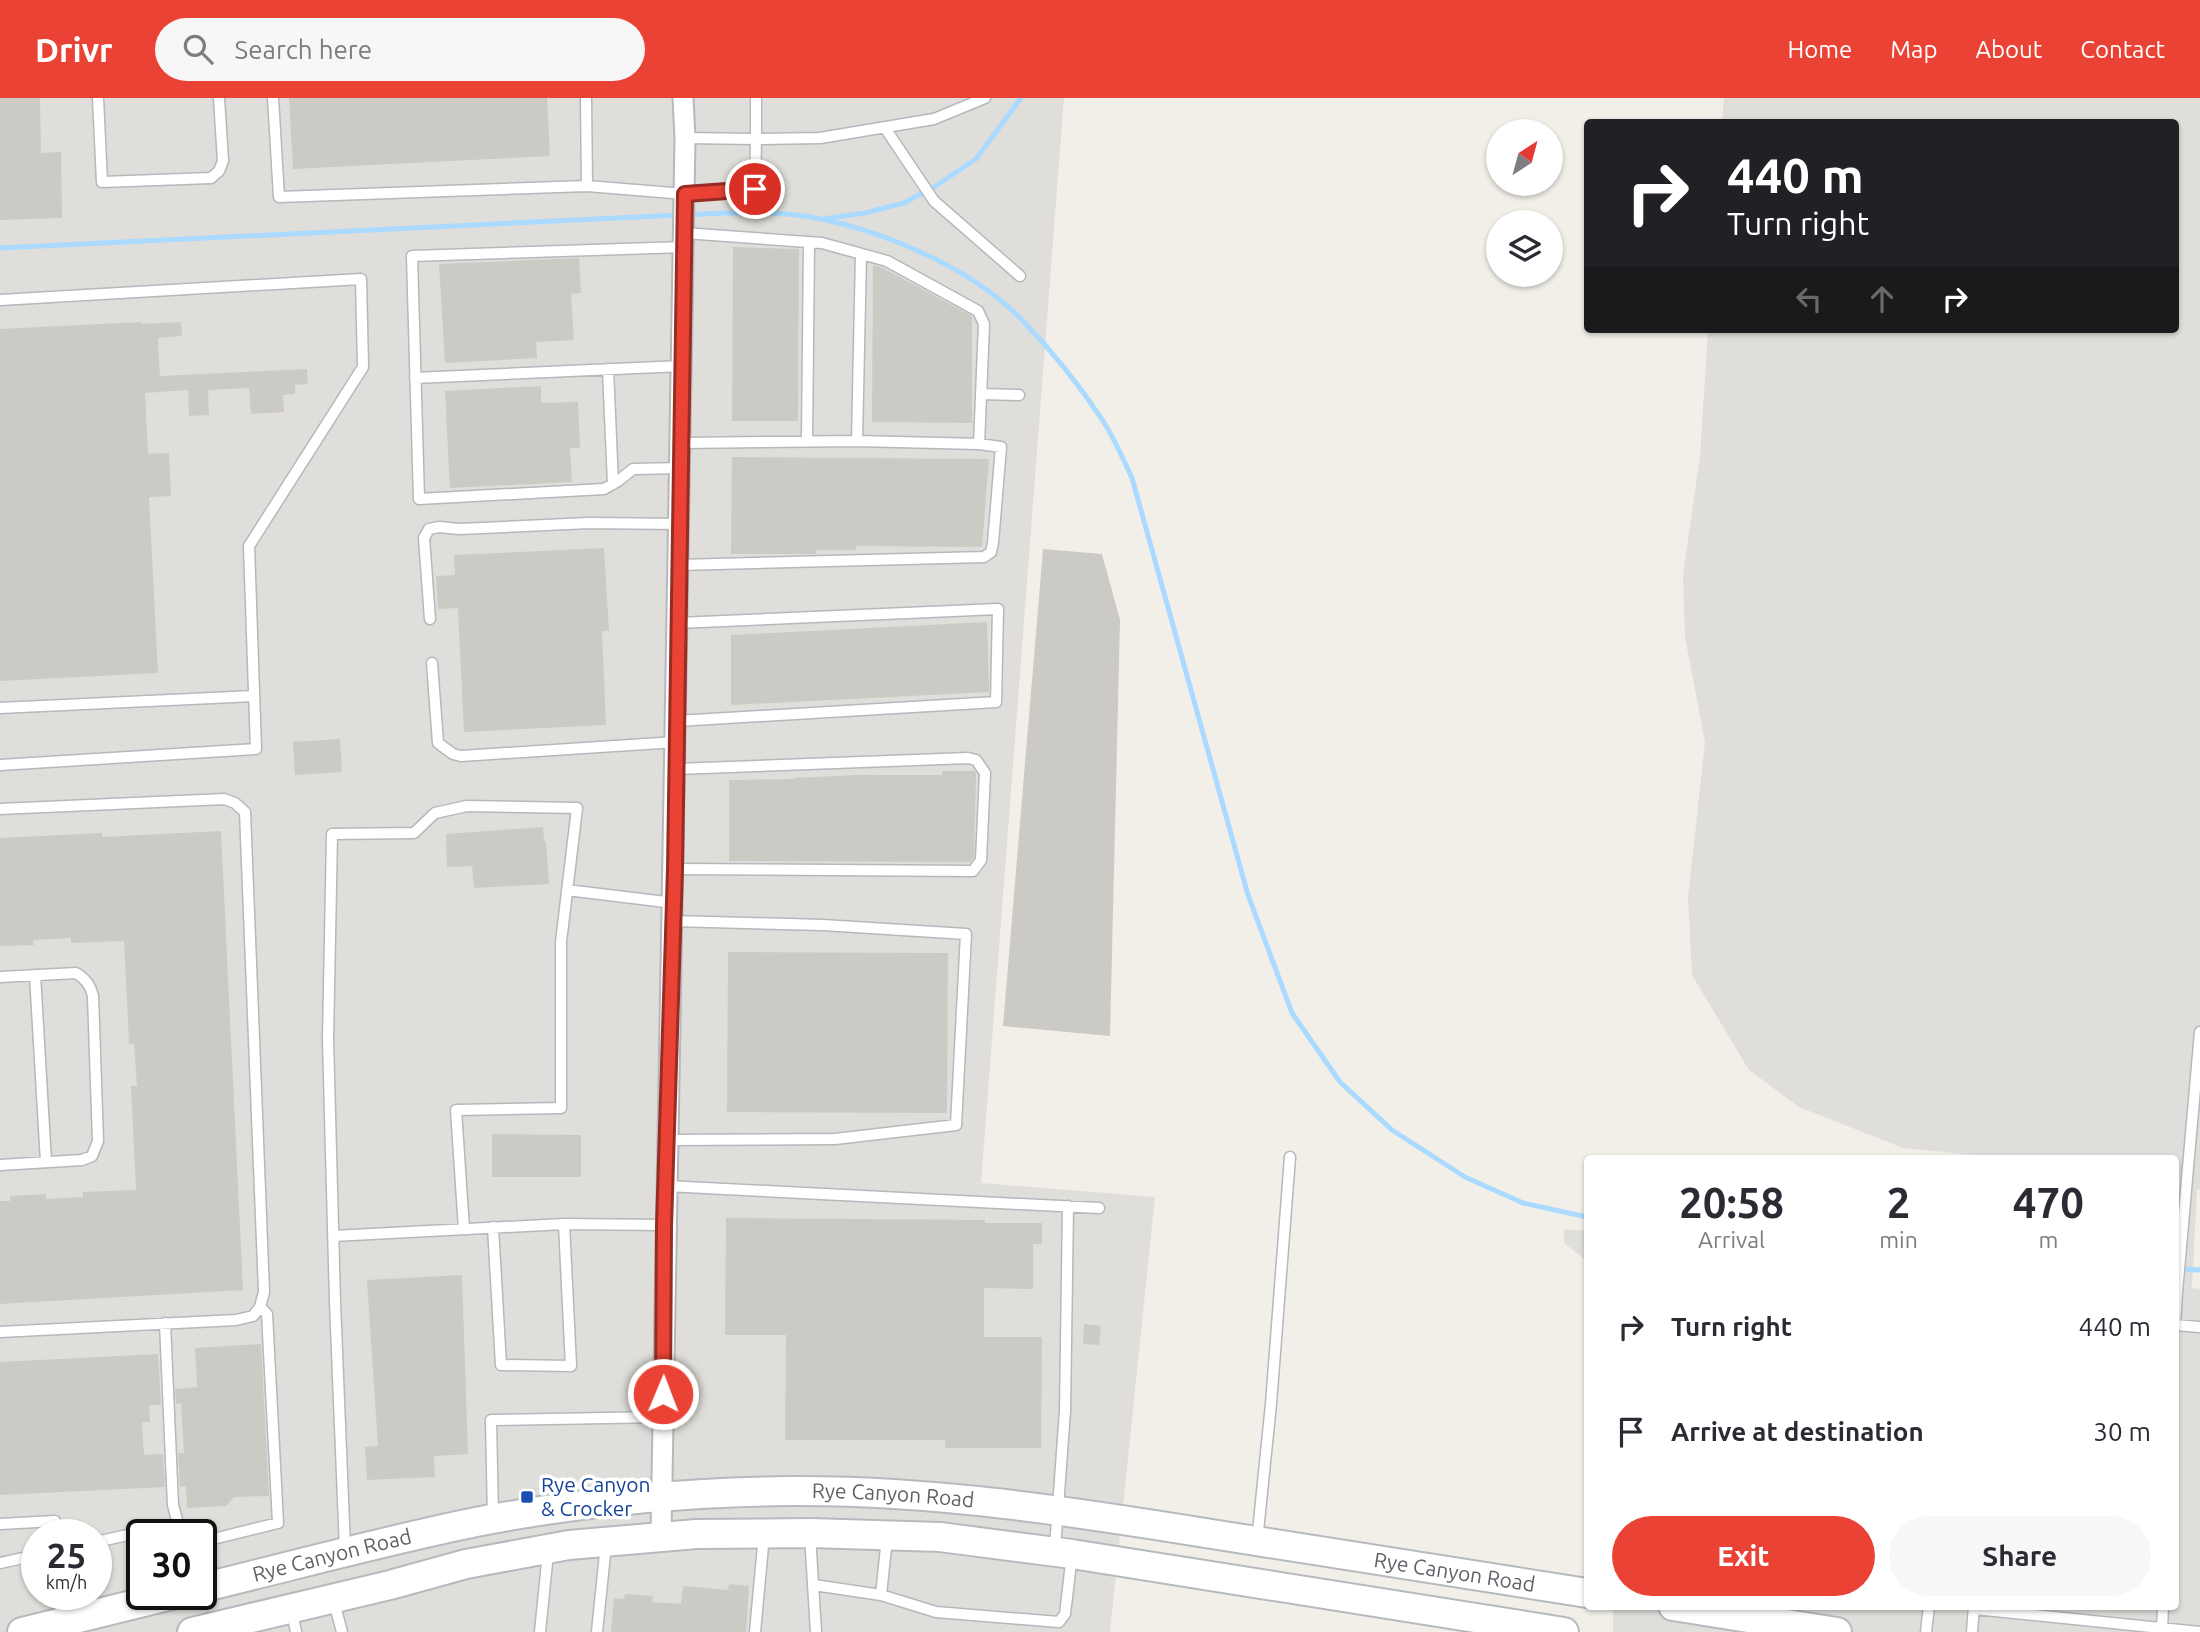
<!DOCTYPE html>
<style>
:root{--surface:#fff;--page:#f7f7f7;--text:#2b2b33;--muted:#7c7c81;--accent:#ea4335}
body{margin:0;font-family:Ubuntu,sans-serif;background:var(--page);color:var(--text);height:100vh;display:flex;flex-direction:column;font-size:26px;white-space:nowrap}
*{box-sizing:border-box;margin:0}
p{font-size:23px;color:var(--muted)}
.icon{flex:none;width:38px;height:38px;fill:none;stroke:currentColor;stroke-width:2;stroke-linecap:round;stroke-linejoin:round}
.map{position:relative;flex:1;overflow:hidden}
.details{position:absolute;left:1584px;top:1057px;width:595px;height:455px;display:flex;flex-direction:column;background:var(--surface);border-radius:7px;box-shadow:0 2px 5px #0004}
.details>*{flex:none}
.hud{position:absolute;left:1584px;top:21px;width:595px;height:214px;border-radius:7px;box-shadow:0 2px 5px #0004;background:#202124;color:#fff;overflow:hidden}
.needle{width:46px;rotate:36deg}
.controls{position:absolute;left:1486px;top:21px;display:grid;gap:14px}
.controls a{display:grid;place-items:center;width:77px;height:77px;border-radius:50%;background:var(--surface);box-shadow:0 2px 5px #0004;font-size:35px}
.speed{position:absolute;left:21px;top:1421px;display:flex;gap:14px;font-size:35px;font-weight:700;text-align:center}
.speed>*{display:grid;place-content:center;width:91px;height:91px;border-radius:50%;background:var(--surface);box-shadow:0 2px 5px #0004;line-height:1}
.speed small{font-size:18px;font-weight:400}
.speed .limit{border:4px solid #111;border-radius:10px;background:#fff;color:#111}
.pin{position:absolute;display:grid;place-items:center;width:60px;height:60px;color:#fff;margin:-30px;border:4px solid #fff;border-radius:50%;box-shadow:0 2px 7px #0007}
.me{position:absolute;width:77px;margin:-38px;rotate:1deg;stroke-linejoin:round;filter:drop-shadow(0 0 5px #0008)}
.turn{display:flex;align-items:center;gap:24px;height:147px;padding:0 28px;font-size:32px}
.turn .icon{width:91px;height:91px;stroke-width:2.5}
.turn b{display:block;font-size:49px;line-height:60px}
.lanes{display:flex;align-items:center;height:66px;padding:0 28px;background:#0003;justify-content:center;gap:35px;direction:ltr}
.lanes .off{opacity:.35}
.eta{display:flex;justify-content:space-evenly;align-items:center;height:119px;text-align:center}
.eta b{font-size:42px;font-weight:700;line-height:49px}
.cta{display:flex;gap:14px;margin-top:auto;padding:14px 28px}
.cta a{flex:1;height:80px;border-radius:42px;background:var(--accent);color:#fff;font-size:28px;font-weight:700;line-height:80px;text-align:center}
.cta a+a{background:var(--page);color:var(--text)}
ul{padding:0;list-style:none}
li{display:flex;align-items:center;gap:21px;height:105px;padding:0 28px}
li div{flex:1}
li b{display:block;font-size:26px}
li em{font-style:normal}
header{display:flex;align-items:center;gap:42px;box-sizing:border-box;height:98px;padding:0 35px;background:var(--accent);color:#fff}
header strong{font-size:33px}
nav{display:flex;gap:38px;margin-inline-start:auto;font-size:24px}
.search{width:490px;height:63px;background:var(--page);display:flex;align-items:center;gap:18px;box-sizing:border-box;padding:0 24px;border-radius:38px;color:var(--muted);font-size:26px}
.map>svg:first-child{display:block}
.industrial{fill:#e0deda;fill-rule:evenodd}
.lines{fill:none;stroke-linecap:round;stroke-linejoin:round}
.stream{stroke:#aadaff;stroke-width:5}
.building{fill:#cccac5}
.lane-casing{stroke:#b5b8bc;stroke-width:13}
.street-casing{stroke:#b5b8bc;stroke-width:23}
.secondary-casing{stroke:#b6babf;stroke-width:32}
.lane{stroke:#fff;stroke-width:10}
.street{stroke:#fff;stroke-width:19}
.secondary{stroke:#fff;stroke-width:28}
.route-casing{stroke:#982c22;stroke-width:18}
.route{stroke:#ea4335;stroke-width:12}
.transit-dot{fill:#1a4fb4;stroke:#fff;stroke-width:2.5}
.labels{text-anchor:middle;stroke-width:7;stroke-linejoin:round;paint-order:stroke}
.transit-label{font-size:21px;fill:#164399;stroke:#fff;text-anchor:start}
.street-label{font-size:21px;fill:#5f6368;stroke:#fff}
</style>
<header>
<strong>Drivr</strong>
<div class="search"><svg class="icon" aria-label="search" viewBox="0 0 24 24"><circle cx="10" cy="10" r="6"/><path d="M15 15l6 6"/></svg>Search here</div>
<nav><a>Home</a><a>Map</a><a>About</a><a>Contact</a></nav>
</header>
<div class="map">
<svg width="2200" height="1534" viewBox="0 0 2200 1534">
<rect width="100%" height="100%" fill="#f1efe8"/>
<!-- industrial -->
<path class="industrial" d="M0,0h1064l-83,1085 174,14 -45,435h-1110zM37,1437h59v59h-59zM142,1437h59v59h-59z
M1724,0h476v1091h-3l-5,99 8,1v343h-587v-26h562v-448h-169l-103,-10 -104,-41 -50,-37 -57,-95 -4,-77 17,-156 -20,-105 -2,-62 17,-119 8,-127h467v-207h-453z
M1564,1131l23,2v30l-23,-18z"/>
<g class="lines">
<!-- stream -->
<path class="stream" d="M688,117c40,-3 94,-4 133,4 69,14 153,51 202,102 29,30 57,65 80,100 11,17 20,38 29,57l116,417 44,118 48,69 52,48 73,47 58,26 64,14
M823,121l42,-6 39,-10 30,-16 42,-28 45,-61
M0,150l679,-33
M2179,1171l21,1"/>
</g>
<!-- building -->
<path class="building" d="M0,0h40l1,55 20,-1 1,66 -62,2z
M289,0h258l3,58 -257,13z
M733,149l66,2 -1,172h-66z
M579,160l2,35 -10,1 3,46 -38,2 1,16 -92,5 -6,-99z
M873,167l10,3 89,48v107l-100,-1z
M142,224v2l39,-2 1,14 -24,2 2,38 147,-7 1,15 -13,1v9l-12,1 1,17 -33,2 -2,-26 -41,2 1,25 -20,1 -1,-26 -43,3 3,61 21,-1 2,43 -22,1 9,176 -158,8v-352z
M541,288v17l37,-1 2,46h-10l2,34 -122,6 -5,-97z
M732,359l257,2 -7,88 -126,-1v4h-40v4h-85z
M604,450l5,83h-7l4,94 -142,7 -6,-124 -20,1 -2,-33 19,-1 -1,-20z
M1043,451l59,5 18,66 -10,416 -107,-10z
M987,524l2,70 -258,13v-70z
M340,641l2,33 -47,3 -2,-33z
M942,673h33l1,3 -2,83 -4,5 -241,-1v-81l65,-1v-1l63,-3h85z
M543,729l1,14h2l3,43 -75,4 -2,-22 -25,1 -1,-33z
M221,733l22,459 -243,14v-103h10v-5l36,-2v5l37,-2v-5l53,-2 -5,-104h6l-3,-42h-5l-5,-103 -53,2v-5l-38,2 1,5 -34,1v-108l102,-5v4z
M728,854l220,1 -1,160 -220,-1z
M492,1036l89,1v42h-89z
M726,1120l259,2v3h57v21h-9v45l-49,-1v49h58l-1,111h-96v-8h-160l1,-105h-61z
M462,1177l6,179 -34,2 1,21 -68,3 -2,-33 13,-1 -11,-166z
M1084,1226l17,2 -2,19 -16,-1z
M261,1246l8,152 -35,1 -8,9 -39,2 -1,-22 -6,1 -2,-34h6l-3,-50 -5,1 -1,-15 22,-2 -2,-39z
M158,1256l3,51h-12l1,17h-8l2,33 19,-1 2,33 -165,8v-133z
M729,1486l20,2 -3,46h-135l3,-34 10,1 1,-5 28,2 -1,6 29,2 2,-18 45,4z"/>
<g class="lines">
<!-- lane casing -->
<g class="lane-casing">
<path id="lane" d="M98,0l4,84 109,-4 8,-7 4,-10 -4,-63
M273,0l6,99 308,-11 98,8 70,-5 1,-50 64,-1 114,-19 51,-21
M586,0l1,88
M885,30l49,73 86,75
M685,40l71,1v-41
M0,202l361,-21 2,88 -114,179 7,203 -256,16
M608,271l5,115
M415,280l267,-12
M981,296l38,1
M807,343l2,-199
M857,343l4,-187
M681,345l176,-2 122,3
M680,370l-47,1 -15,12 -14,8 -185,10 -7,-243 272,-9
M679,467l305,-8 7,-5 2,-9 8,-96 -22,-3 5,-120 -6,-13 -91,-50 -65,-18 -138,-10
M430,521l-6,-81 5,-9 10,-2 20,2 130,-6 91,1
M432,565l6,80 15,11 8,2 215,-14
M0,610l254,-12
M677,623l319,-19 2,-93 -320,14
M0,711l224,-10 11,4 10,9 19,480 -4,15 -7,9 -17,4 -236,12
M675,771l298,2 8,-11 4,-87 -9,-13 -8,-2 -292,11
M567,792l107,13
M35,877l11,187
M0,879l76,-4c10,6 14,12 17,23l5,145 -6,15 -10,4 -82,5
M667,1042l168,-1 121,-14 10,-191 -143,-9 -150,-4
M666,1088l433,22
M493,1129l8,138 70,1 -7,-142
M333,1138l231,-12 100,1
M2175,1194h2l-2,33
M2177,1194l23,-260
M165,1225l8,182 8,30
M2175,1227l25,2
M493,1419l-2,-97 172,-3
M0,1426l55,-3 1,14
M810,1437l6,97
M1257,1443l14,-137 19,-247
M96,1444l81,-18
M201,1444l77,-19 -11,-209 -7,-7
M1055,1450l10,-137 3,-205
M345,1451l-10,-247 -7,-263 4,-205 82,-1 21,-20 32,-7 110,2 -16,134v166l-105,2 8,119
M0,1465l37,-8
M814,1487l67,10 55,17 123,10 6,-8 7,-59
M881,1497l6,-57
M334,1504l8,30
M1975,1511l225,23
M292,1514l4,20
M2162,1533l1,-25
M540,1534l8,-79
M597,1534l9,-88
M755,1534l9,-97
M1926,1534l3,-26
M1972,1534l2,-26"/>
</g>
<!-- street casing -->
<g class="street-casing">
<path id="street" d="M661,1438c7,-466 18,-932 24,-1398l-2,-40"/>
</g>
<!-- secondary casing -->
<g class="secondary-casing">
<g id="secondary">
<path id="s1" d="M201,1490c91,-22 182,-47 275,-66 103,-20 209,-30 315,-31 144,-1 285,21 427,44 123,20 246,39 369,58"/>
<path d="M1673,1508l164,26"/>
<path d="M22,1534l154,-38"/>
<path d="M192,1534l198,-47 76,-21 103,-19 127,-11 114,-1 130,4 132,17 492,78"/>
</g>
</g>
<!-- lane -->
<use href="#lane" class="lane"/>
<!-- street -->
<use href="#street" class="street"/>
<!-- secondary -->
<use href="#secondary" class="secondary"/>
</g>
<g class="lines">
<!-- route casing -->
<g class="route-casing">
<path id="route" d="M663,1296l1,-168 11,-357 10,-675 70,-5"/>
</g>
<!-- route -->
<use href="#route" class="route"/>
</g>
<!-- markers -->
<rect class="transit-dot" x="520" y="1392" width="14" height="14" rx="3.5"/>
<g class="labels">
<!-- transit labels -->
<g class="transit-label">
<text x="541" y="1394">Rye Canyon<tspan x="541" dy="24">&amp; Crocker</tspan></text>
</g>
<!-- street labels -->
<g class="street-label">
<text dy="7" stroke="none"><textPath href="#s1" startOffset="702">Rye Canyon Road</textPath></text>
<text dy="7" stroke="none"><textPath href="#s1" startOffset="135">Rye Canyon Road</textPath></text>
<text dy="7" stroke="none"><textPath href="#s1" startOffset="1269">Rye Canyon Road</textPath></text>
</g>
</g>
</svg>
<div class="controls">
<a><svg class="needle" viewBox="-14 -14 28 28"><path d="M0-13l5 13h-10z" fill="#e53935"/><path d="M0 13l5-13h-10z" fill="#7c7c81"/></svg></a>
<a><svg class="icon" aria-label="layers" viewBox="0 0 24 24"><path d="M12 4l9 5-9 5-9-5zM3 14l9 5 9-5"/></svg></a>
</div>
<div class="speed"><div>25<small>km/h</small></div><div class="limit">30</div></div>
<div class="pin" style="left:755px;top:91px;background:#d93025"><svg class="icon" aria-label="arrive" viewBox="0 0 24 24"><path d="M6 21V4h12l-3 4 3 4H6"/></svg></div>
<svg class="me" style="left:663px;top:1296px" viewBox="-20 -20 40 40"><circle r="17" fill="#ea4335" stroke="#fff" stroke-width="3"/><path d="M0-11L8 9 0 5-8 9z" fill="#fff"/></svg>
<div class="hud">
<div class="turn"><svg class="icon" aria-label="right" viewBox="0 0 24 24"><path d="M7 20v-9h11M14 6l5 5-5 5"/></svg><div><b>440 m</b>Turn right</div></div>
<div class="lanes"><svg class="icon off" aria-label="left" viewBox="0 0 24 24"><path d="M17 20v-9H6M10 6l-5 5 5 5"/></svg><svg class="icon off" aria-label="ahead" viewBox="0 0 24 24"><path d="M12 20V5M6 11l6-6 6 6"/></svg><svg class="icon" aria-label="right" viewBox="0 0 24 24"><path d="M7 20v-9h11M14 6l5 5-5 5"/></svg></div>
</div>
<section class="details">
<div class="eta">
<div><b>20:58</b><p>Arrival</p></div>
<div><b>2</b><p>min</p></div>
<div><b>470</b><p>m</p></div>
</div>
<ul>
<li><svg class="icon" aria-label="right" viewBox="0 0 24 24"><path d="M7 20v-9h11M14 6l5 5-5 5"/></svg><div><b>Turn right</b></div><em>440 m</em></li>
<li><svg class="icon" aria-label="arrive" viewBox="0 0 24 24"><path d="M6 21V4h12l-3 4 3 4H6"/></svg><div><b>Arrive at destination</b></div><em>30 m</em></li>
</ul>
<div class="cta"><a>Exit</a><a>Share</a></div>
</section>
</div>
